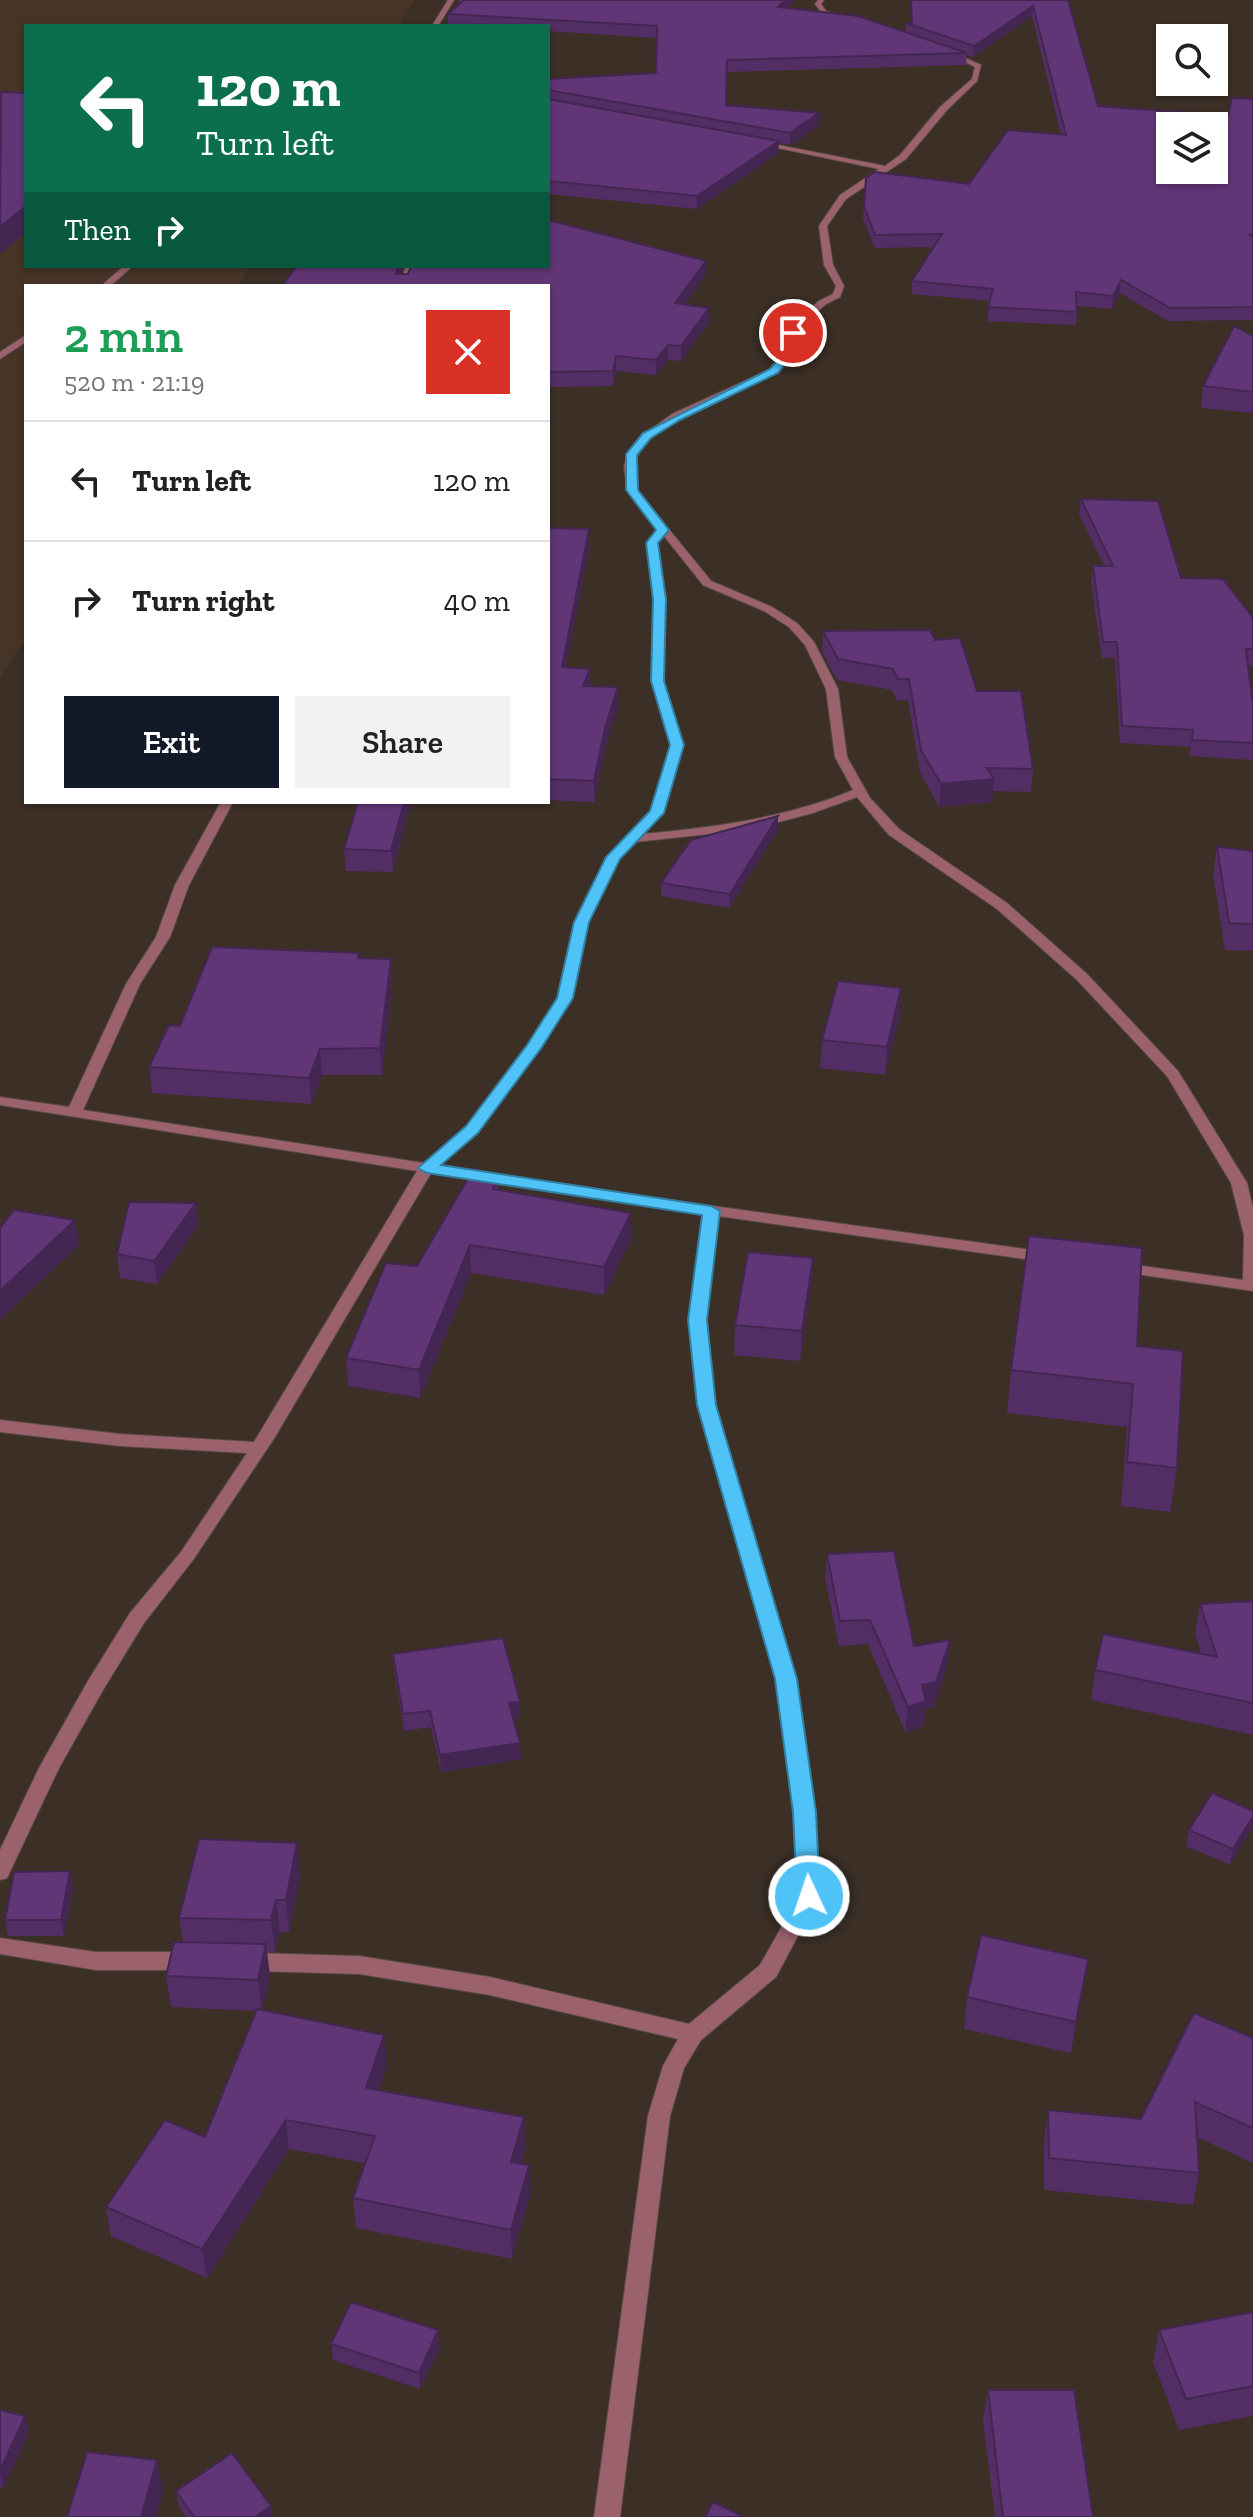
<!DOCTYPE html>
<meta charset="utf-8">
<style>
:root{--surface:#fff;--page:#f2f2f2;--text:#202124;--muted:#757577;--line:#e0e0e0;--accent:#111827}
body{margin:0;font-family:"Zilla Slab",serif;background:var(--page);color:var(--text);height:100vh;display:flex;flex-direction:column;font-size:30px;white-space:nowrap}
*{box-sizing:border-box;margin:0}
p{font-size:26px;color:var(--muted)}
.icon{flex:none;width:44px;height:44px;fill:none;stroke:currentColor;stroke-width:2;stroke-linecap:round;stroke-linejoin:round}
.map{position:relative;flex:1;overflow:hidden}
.side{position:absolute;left:24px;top:284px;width:526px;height:520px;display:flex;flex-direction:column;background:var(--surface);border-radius:0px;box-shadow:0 2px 6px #0004}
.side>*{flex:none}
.guide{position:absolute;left:24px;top:24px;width:526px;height:244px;border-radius:0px;box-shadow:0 2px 6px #0004;background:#0b6e4f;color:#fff;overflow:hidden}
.controls{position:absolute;left:1156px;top:24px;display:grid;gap:16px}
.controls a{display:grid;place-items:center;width:72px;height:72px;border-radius:0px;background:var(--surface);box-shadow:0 2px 6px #0004;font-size:40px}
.pin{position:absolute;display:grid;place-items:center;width:68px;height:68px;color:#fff;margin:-34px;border:4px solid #fff;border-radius:50%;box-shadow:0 2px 8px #0007}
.me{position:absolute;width:88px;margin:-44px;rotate:357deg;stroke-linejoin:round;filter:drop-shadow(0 0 6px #0008)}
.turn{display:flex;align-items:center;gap:28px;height:168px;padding:0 40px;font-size:36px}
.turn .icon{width:104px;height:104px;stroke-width:2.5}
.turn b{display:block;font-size:56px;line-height:68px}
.then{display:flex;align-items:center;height:76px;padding:0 40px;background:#0003;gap:16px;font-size:30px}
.round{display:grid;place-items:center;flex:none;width:84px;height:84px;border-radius:0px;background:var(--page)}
.overview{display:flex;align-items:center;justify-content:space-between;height:136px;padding:0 40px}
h1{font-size:48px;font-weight:600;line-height:60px;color:#1e9e55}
.action{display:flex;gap:16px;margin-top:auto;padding:16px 40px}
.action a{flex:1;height:92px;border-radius:0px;background:var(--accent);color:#fff;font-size:32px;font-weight:600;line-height:92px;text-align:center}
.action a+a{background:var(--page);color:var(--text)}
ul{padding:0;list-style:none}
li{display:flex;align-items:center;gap:24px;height:120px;padding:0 40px;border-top:2px solid var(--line)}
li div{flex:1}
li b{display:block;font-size:30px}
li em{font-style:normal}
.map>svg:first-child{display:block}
.built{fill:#463427}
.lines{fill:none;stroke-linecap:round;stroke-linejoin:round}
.minor-casing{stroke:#574b43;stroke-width:2}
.minor{fill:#9b616d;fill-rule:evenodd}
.wall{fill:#532e65}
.shaded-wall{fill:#442653}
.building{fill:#613676;stroke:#442653;stroke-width:2;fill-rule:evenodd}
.route{fill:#4fc3f7;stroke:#337fa1;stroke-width:2}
</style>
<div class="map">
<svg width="1253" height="2517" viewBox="0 0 1253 2517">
<rect width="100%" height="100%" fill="#3b2f26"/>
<!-- built -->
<path class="built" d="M0,0h415l-16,26h-373v240h224l-12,20h-212v351l-26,42z"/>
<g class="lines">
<!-- minor casing -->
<g class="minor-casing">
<path id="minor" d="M448,0h6l-16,26h-6z
M818,0h6l-3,4 5,7 20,7 -3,2 -21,-7 -7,-9z
M947,50l34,15 -4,16 -30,29 -41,49 -60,40 -19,27 6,39 11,21 -4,11 -14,7 -18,16 -31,53 -98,45 -33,24 -12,20 3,28 74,91 61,26 25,16 17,19 24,47 9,68 23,41 29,31 108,74 80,71 91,97 69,112 6,25v83l-138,-20 -2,-3 8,-5 122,17 1,-45 -13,-52 -64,-107 -90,-96 -80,-71 -108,-74 -32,-38 -44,16 -34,9 -61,11 -83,9 -16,17 -31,63 -16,76 -33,52 -62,83 -38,32 165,26 443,61 8,5 -8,5 -329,-46 -12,104 9,85 81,274 18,133 5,84 -43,81 -75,63 -17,28 -14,48 -50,401h-26l54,-401 15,-50 15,-27 -188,-44 -131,-21 -109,-3 -8,-3 -3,-6 3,-6 8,-3 109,3 131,21 199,47 71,-59 39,-69 -5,-84 -18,-133 -79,-274 -7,-85 13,-106 -272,-41 -156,264 -82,123 -49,63 -41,67 -44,78 -52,110 -7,2v-30l39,-82 49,-87 42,-68 51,-61 66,-99 -127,-7 -120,-14v-12l120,14 134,8 163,-271 -417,-66v-8l69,10 57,-123 30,-47 19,-52 46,-83h12l-44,83 -19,52 -30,47 -57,126 341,53 43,-36 61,-82 30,-47 16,-76 33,-65 44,-45 20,-67 -19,-64 2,-82 -7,-56 11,-14 -31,-39 -3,-24 5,-15 10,-13 33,-24 99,-45 30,-52 18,-16 14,-7 3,-8 -12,-21 -5,-39 21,-31 39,-26 -125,-26 4,-2 127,25 15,-11 41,-49 31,-27 3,-12 -28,-15zM664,536l39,49 61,26 25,16 16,18 21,44 9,68 18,33c-66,28 -138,37 -210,44l20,-21 20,-68 -19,-64v-82l-7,-56z
M124,266h9l-23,20h-9z
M406,266h8l-7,20h-8z
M26,335v7l-26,17v-7z
M0,1938l96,14h95l8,3 3,6 -3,6 -8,3h-95l-96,-16z"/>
</g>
<!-- minor -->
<use href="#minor" class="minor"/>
</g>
<!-- wall -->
<path class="wall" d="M459,0h336l-7,8 118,24v-9h5l-1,-23h158l30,106 130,10 25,-17v221l-85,1 -48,-28 -8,16 -35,-3 -1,19 -89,-4 3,-20 -78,-7v-13l22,-34 -59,1 -12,-29 3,-41 103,6 92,-49 -29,-119 -59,41 -6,-2 -1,10 -239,7 -1,33 93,8v13l-29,19 -11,-2 -1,10 -81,56 -149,-15v-115l108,-6v-35l-108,-7v-5h-100v-12l11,-10z
M706,261l-1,14 -21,30 25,17 -28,39 -13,-1 -12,15 -40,-4 -3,15 -65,1v-101l-251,-20h106l-2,8h7z
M1253,336v75l-1,2 -51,-5 2,-22z
M1081,499l100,79 72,40v48l-5,-1 5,40v55l-64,-4 2,-9 -71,-4 -5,-85h-13l-11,-77 2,-15h11l-25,-52z
M548,528l41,20 -23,119 24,2v17l28,1v20l-13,42 -11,53 -46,-2z
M823,631l112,9 42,51 56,78 -2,23 -38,-1 -1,11 -53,5 -19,-35 -12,-72 -11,1 -5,-11 -55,-10 -15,-28z
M411,802l-18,70 -47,-1 -2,-22z
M778,816v14l-49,78 -68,-12v-13z
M1217,847l36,4v100l-28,-1 -12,-76z
M359,958l32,1 1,26 -10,90h-60l-11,29 -159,-11 -3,-26 31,-41z
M900,1016l-15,59 -65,-7 2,-28z
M497,1179l1,11 133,50 -27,55 -133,-22 -51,125 -72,-12 -2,-28 71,-92z
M196,1203l2,23 -41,58 -37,-6 -3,-24z
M813,1258l-2,29 -11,74 -66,-6 1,-30z
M1137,1346l40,122 -7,44 -49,-6 6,-79 -120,-14 4,-43z
M827,1554l87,92 33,19 -13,42 -9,2 -1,17 -19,6 -37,-88 -29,2 -14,-67z
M1253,1601v134l-162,-35 4,-30 106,-17 -6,-19 5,-30z
M393,1654l127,48v16l-7,1 7,24 1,16 -80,13 -10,-45 -27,4 -10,-61z
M1253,1811l-1,17 -22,37 -44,-19 3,-16z
M300,1874l-11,58h-9l-5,20h-8l3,24 -8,34 125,55 -9,25 148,57 -5,17 9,31 -18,64 -156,-31 -3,-30 12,-35 -76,-14 -82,129 -96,-42 -5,-29 99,-70 51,-126 -85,-4 -5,-31 17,-34 -4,-24z
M73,1887l-9,49h-56l-3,-16z
M1088,1959l-17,94 -107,-24 3,-32z
M1253,2038v125l-56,-26 2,36 -6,32 -149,-15v-48l4,-32 93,9z
M1253,2312v104l-74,14 -26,-68 6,-32z
M331,2344l109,3 -20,42 -87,-29z
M988,2390l105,127h-98l-12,-95z
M0,2410l25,6 4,16 -26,56 -3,-1z
M176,2491l95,15 1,11h-86l-7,-10z"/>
<!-- shaded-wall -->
<path class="shaded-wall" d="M785,0h10l-17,18v-11z
M1033,6l-1,10 -59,41 1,-11z
M819,113v13l-29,19v-12z
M779,141l-1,12 -81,56v-13z
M26,206v27l-26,21v-27z
M706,261l-1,14 -30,43v-15z
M398,266h5l-6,20 -1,-12z
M1121,280l-1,13 -8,16 1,-13z
M709,308v14l-28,39v-15z
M668,345v15l-12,15v-15z
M616,356v15l-3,15v-15z
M589,529v19l-27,139v-20z
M590,669v20l-7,-3z
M618,687v20l-13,42 -11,53v-21l11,-53z
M994,779l-2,23 -53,5 2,-23z
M404,802h7l-18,70 -2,-21z
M778,816v14l-49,78 1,-14z
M391,959l1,26 -10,90 -2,-27z
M901,988l-1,28 -15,59 2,-28z
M320,1049l2,26 -11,29 -2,-26z
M196,1203l2,23 -41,58 -3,-23z
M631,1213v27l-27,55v-28z
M75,1220l4,25 -79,75v-29z
M470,1245l1,28 -51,125 -1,-28z
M813,1258l-2,29 -11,74 2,-30z
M950,1640l-3,25 -13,42 -9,2 -1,17 -19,6 3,-25z
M520,1702v16l-10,2 -1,-17z
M520,1743l1,16 -80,13 -1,-17z
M1253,1816l-1,12 -22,37 3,-16z
M297,1843l3,31 -11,58 -3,-32z
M70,1871l3,16 -9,49 -3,-16z
M276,1900l4,32 -5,20 -4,-32z
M266,1944l4,32 -8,35 -4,-31z
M1088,1959l-5,31 -12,63 5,-31z
M384,2035l3,30 -18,52 -3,-29z
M524,2117l2,30 -14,45 -1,-30z
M286,2120l3,29 -82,129 -5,-29z
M529,2165l1,30 -18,64 -1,-29z
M438,2330l2,17 -20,42 -1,-16z
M25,2416l4,16 -26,56 -3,-17z
M157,2460l6,32 -7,25h-15z
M271,2506l1,11h-17z"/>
<!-- building -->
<path class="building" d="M464,0h321l-7,7 80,9 109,37 -240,7 -1,45 93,8 -29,20 -242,-43v-11l108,-6 1,-47 -209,-12z
M911,0h157l30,106 130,10 4,-18 21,1v136h-3l3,2v70l-83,1 -49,-28 -8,16 -37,-4 1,20 -89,-5 5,-18 -81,-8 30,-47 -67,1 -11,-29 2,-28 9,-6 94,12 39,-54 58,5 -33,-129 -59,40 -68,-23h6zM1170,126h44v44h-44z
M1,92l25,1v113l-26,21z
M548,99l231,42 -82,55 -149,-15z
M548,220l158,41 -31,42 34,5 -28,38 -13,-1 -12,15 -40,-4 -3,15 -65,1v-86h-266l15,-20h101l-2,8h12l3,-8h137z
M1234,326l19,10v56l-50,-6z
M1081,499l77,2 23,77 42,1 30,39v31h-7l7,56v38l-61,-3 1,-10 -71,-4 -5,-84h-14l-10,-76h20z
M548,528l41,1 -27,138 28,2 -7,17 35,1 -13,41 -11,53 -46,-2z
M930,630l5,10 25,-2 17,53h44l12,78 -46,-1 7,11 -53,5 -20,-34 -12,-71h-11l-5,-10 -55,-10 -15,-28z
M358,802h46l-13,49 -47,-2z
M778,816l-48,78 -69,-11 30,-43z
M1217,847l36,4v73l-24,-1z
M212,947l147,6 -1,5 33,1 -11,89 -60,1 -11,29 -160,-11 20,-42 11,1z
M838,981l63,7 -14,59 -65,-7z
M474,1168l23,11 -4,10 138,24 -27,54 -134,-22 -51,125 -73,-12 40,-95 31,3z
M129,1202l67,1 -42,58 -37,-7z
M14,1210l61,10 -75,71v-63z
M1029,1236l113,12 -5,98 46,5 -6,117 -50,-6 6,-78 -122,-14z
M748,1252l65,6 -11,73 -67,-6z
M894,1551l20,95 36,-6 -14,42 -14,3 4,16 -18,6 -38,-87 -30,1 -13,-67z
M1253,1601v102l-158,-33 8,-36 114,23 -17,-53z
M503,1638l17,64 -11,1 11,40 -80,12 -10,-44 -27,3 -10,-60z
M1212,1793l41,18v5l-20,33 -44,-19z
M199,1839l98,4 -11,57h-10l-5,20 -92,-2z
M70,1871l-9,49h-56l9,-48z
M981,1935l107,24 -12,63 -109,-25z
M174,1942l92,2 -8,36 -92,-4z
M257,2009l127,26 -18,53 158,29 -13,45 18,3 -18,65 -158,-32 22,-62 -89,-16 -84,129 -96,-42 59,-87 40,17z
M1194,2013l59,25v90l-58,-26 4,71 -150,-15 -1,-48 93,9z
M351,2302l87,28 -19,43 -88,-29z
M1253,2312v74l-67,13 -27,-69z
M988,2390h86l19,127h-90z
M0,2410l25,6 -25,55z
M87,2452l70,8 -16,57h-74z
M232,2453l39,53 -16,11h-61l-18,-26z
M713,2502l31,15h-39z"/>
<!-- route -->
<path class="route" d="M793,330l5,3 -4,21 -16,19 -98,47 -29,18 -14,17 1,35 31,40 -11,13 8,56 -2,82 20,64 -20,68 -44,46 -31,63 -16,76 -31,49 -64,86 -37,32 270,41 9,5 -13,109 9,85 81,274 19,133 4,84 -3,6h-17l-3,-6 -4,-84 -18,-133 -78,-274 -9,-85 14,-105 -275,-42 -9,-5 48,-42 61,-81 30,-47 17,-76 32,-65 44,-46 20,-66 -19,-64 2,-82 -7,-56 10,-13 -30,-40v-36l17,-21 127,-64 13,-16 5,-20z"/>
</svg>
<div class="controls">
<a><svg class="icon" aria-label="search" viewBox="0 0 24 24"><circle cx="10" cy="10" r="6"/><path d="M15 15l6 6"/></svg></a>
<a><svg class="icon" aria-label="layers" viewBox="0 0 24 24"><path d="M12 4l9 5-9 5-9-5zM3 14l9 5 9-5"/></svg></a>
</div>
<div class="pin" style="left:793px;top:333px;background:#d93025"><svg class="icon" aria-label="arrive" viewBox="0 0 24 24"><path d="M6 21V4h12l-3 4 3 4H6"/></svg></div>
<svg class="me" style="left:809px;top:1896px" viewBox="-20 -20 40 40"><circle r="17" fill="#4fc3f7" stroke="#fff" stroke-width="3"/><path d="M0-11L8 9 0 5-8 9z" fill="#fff"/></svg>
<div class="guide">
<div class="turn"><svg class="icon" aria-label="left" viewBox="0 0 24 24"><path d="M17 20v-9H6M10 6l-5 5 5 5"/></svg><div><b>120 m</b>Turn left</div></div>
<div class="then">Then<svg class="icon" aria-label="right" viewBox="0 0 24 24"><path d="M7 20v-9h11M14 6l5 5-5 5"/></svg></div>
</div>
<section class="side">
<div class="overview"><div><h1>2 min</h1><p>520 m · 21:19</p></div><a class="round" style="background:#d93025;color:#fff"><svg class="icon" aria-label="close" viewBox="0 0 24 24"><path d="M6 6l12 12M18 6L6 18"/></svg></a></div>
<ul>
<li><svg class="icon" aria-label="left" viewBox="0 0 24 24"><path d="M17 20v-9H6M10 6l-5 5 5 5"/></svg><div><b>Turn left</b></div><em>120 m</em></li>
<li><svg class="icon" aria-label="right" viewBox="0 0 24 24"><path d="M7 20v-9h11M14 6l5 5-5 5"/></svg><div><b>Turn right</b></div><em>40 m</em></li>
</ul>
<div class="action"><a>Exit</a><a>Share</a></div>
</section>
</div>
